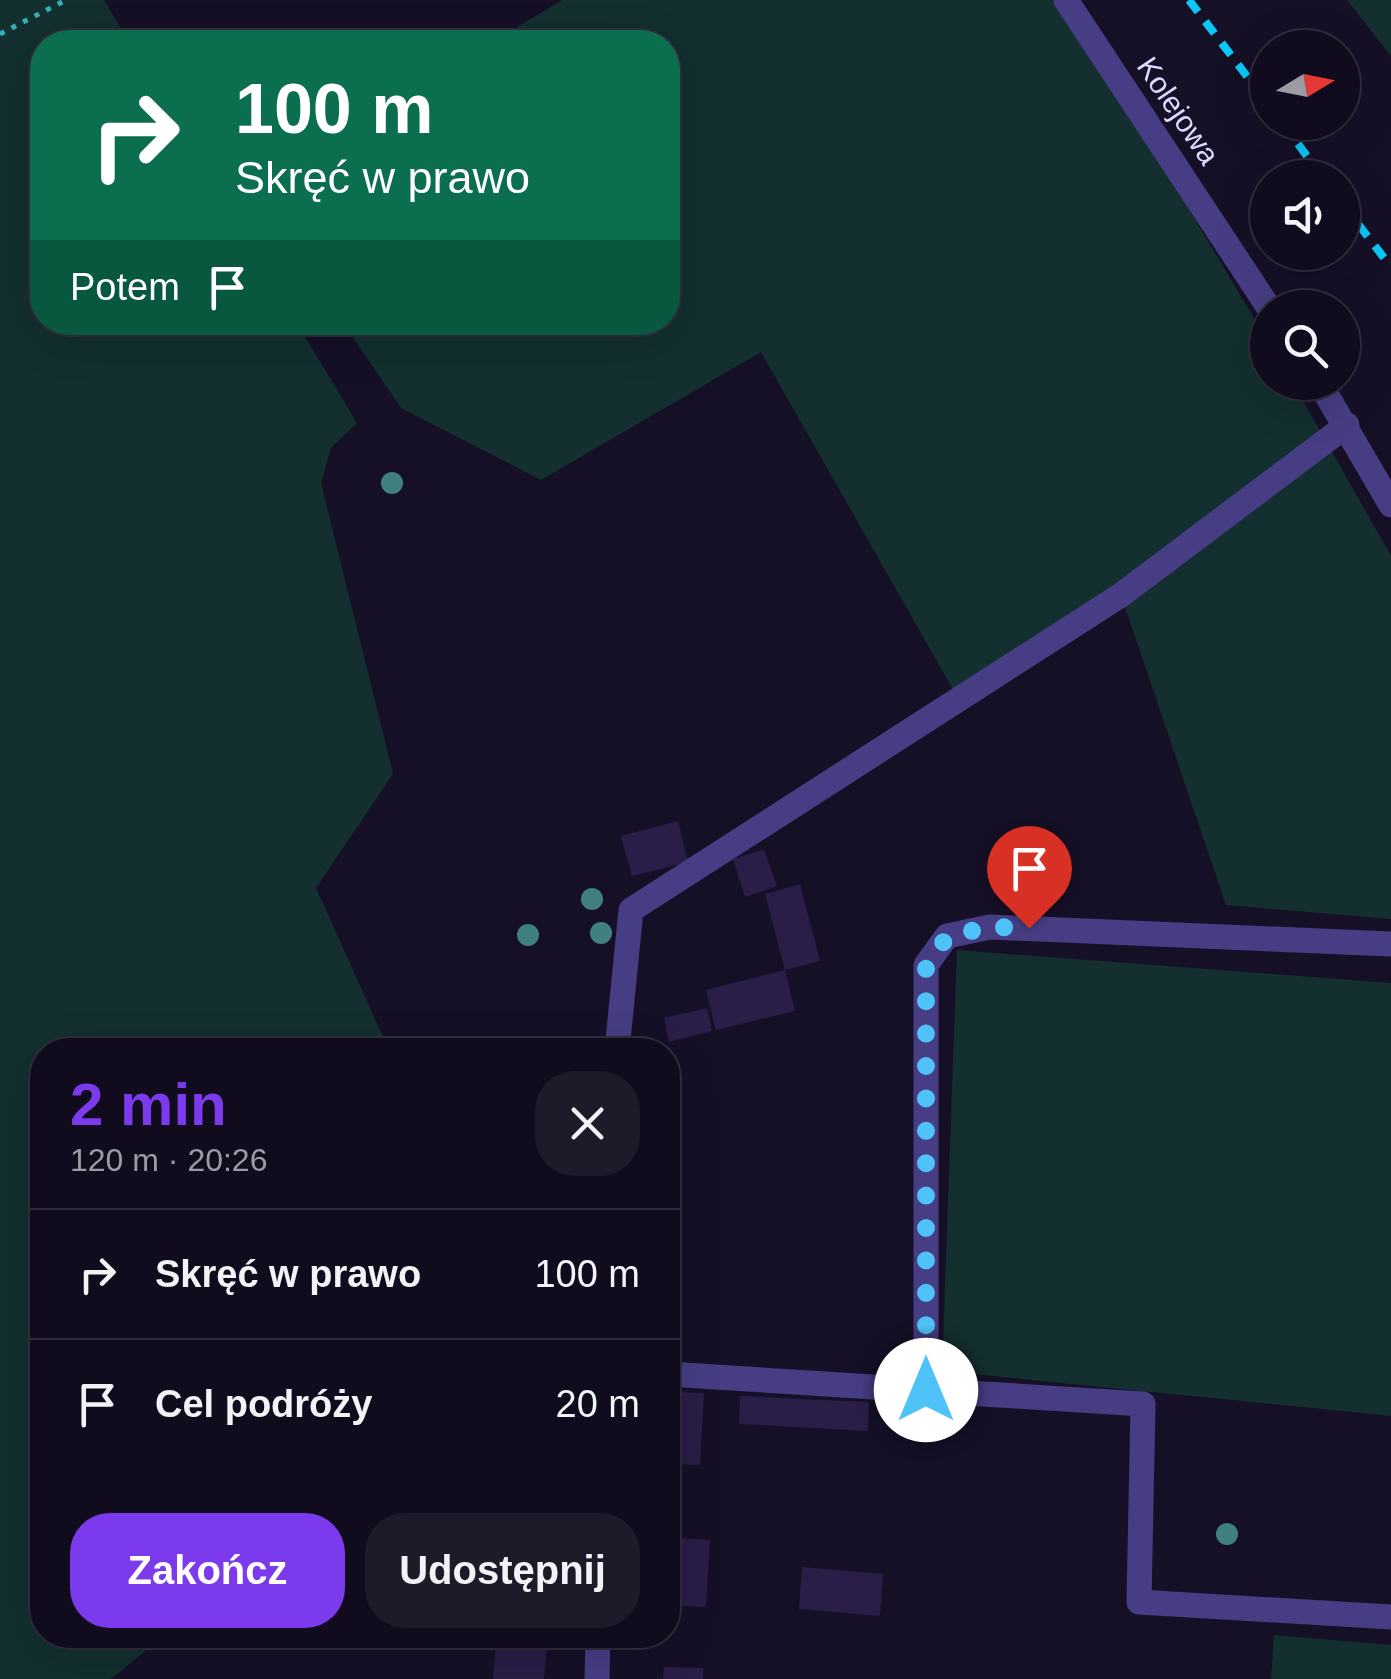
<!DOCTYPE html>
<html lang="pl">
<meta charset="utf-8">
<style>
:root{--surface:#100c1d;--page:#1e1a2a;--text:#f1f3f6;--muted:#9c9ba4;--line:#302c3b;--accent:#7c3aed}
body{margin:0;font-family:Helvetica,sans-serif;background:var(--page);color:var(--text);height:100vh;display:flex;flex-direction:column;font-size:38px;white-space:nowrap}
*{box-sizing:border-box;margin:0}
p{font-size:32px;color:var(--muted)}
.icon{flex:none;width:55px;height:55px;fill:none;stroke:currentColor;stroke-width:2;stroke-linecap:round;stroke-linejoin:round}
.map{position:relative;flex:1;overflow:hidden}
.details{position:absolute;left:30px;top:1038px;width:650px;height:610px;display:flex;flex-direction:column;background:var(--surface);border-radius:40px;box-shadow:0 10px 40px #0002,0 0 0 2px var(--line)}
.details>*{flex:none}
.hud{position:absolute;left:30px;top:30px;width:650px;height:305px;border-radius:40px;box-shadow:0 10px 40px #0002,0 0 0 2px var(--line);background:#0b6e4f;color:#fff;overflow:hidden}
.needle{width:65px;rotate:80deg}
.controls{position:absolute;left:1250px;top:30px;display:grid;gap:20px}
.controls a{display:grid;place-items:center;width:110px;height:110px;border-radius:50%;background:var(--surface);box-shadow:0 10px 40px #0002,0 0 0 2px var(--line);font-size:50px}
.pin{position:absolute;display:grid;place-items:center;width:85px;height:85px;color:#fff;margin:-102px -42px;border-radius:50% 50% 50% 0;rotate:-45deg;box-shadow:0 0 10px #0007}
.pin .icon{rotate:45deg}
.me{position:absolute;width:110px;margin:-55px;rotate:0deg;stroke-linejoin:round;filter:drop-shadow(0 0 8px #0008)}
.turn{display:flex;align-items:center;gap:35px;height:210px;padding:0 40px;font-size:45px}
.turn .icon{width:130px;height:130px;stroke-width:2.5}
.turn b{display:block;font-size:70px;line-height:85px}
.then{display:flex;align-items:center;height:95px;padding:0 40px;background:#0003;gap:20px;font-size:38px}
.round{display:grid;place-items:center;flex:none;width:105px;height:105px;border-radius:40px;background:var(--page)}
.overview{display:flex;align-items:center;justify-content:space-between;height:170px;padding:0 40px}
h1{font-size:60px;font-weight:800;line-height:75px;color:var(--accent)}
.cta{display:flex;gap:20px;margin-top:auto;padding:20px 40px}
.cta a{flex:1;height:115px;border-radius:40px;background:var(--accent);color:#fff;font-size:40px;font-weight:800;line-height:115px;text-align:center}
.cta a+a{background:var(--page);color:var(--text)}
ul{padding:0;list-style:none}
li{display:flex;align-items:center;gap:30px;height:130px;padding:0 40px;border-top:2px solid var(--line)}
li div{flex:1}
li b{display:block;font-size:38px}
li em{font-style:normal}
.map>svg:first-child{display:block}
.green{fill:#132f30}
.building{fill:#2a1d47}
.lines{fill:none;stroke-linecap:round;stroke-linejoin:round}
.path{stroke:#34b0b5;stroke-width:5;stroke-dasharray:5 8;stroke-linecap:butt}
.minor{stroke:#473d84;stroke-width:25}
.rail{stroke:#0ac8f7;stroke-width:8;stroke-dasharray:15 12;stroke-linecap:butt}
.tree{fill:#418081}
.route{stroke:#4fc3f7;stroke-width:18;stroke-dasharray:0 32.4}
.labels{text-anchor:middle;stroke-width:8;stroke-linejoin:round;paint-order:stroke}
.street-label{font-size:30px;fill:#dfd7fe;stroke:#161027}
</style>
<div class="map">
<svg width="1391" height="1679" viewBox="0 0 1391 1679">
<rect width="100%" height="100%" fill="#161027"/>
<!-- green -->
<path class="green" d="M0,0h104l25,42h-87v280l255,1 60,100 -26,25 -10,35 72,291 -77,114 73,162h-347v585h123l-54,44h-111z
M562,0h502l203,340 1,42 25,1 98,173v363l-165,-14 -105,-310 -162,105 -198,-348 -220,128 -140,-72 -58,-85 325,-1v-280h-175z
M1347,0h44v56z
M957,950l434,33v433l-449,-45z
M1274,1635l117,10v34h-120z"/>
<!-- building -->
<path class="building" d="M678,821l10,41 -56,14 -11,-40z
M764,849l13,37 -32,11 -12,-38z
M800,884l20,77 -35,9 -20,-76z
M785,970l10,41 -79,19 -10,-40z
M707,1008l5,23 -43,11 -5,-24z
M678,1392l26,1 -4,72 -27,-1z
M740,1396l129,6 -1,29 -129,-7z
M671,1538l39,2 -4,67 -38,-2z
M802,1567l81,7 -3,42 -81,-7z
M520,1635h28l-4,44h-51l4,-42 23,2z
M664,1667l39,1v11h-40z"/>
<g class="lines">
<!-- path -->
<path class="path" d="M0,34l66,-34"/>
<!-- minor -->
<path class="minor" d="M1066,0l203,308
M1319,382l72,123
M617,1050l14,-140 490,-315 226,-170
M668,1374l475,30 -4,198 252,15
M926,1390v-425l21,-29 43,-9 401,17
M597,1679l1,-44"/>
<!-- rail -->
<path class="rail" d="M1189,0l79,104
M1282,122l41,56
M1342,203l49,64"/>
</g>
<!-- trees -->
<g class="tree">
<circle cx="392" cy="483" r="11"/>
<circle cx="592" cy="899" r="11"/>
<circle cx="601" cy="933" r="11"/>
<circle cx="528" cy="935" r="11"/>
<circle cx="1227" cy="1534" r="11"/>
</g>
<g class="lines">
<!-- route -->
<path class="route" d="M926,1390v-425l22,-29 42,-9 39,1"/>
</g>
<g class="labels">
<!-- street labels -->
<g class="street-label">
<text transform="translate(1178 111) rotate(56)" y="10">Kolejowa</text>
</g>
</g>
</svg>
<div class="controls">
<a><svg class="needle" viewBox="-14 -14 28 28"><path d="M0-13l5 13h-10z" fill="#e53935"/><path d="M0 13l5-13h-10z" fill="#9c9ba4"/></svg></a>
<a><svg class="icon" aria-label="sound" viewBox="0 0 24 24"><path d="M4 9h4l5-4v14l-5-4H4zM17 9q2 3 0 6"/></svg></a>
<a><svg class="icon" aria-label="search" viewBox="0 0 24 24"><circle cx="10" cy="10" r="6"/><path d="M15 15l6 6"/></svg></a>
</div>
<div class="pin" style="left:1029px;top:928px;background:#d93025"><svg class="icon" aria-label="arrive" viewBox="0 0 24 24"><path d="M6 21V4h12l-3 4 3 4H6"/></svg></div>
<svg class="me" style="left:926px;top:1390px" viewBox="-20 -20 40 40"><circle r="19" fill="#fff"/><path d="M0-13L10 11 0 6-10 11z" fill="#4fc3f7"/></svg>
<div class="hud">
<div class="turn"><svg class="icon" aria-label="right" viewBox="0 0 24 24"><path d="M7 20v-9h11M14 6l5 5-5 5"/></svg><div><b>100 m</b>Skręć w prawo</div></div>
<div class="then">Potem<svg class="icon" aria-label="arrive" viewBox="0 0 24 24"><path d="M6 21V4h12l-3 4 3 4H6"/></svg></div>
</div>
<section class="details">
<div class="overview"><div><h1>2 min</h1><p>120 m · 20:26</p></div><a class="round"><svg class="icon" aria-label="close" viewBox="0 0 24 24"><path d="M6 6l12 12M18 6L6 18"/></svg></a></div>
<ul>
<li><svg class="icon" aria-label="right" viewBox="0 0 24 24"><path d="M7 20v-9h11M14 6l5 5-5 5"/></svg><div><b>Skręć w prawo</b></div><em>100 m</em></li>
<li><svg class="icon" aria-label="arrive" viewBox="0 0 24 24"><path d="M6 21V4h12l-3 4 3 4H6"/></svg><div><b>Cel podróży</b></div><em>20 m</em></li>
</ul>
<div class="cta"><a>Zakończ</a><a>Udostępnij</a></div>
</section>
</div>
